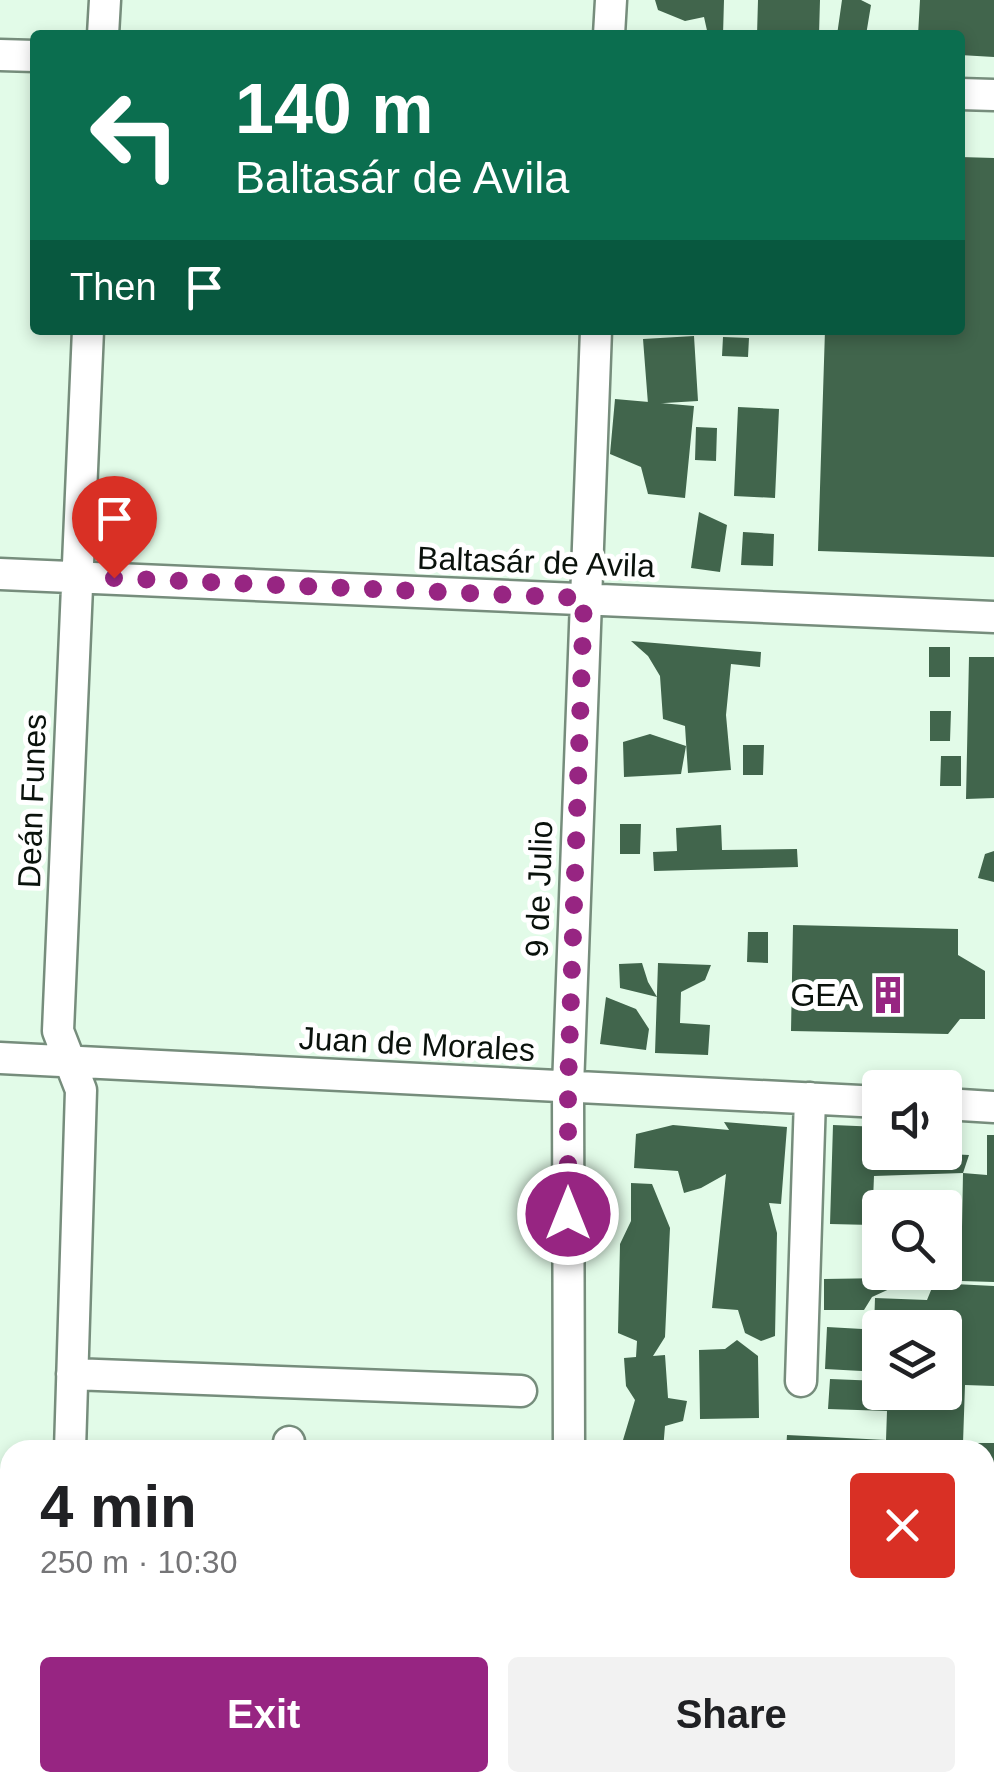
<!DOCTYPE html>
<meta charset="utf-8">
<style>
:root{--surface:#fff;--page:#f2f2f2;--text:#202124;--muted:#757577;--accent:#972582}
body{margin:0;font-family:Arial,sans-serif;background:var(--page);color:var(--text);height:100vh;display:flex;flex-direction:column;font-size:38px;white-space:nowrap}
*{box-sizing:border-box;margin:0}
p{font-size:32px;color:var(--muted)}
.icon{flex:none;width:55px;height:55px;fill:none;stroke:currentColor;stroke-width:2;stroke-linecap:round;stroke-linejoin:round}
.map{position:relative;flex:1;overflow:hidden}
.side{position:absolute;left:0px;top:1440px;width:995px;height:352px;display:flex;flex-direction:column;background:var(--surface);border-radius:30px 30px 0 0;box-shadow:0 5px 15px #0003}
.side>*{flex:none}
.hud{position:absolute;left:30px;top:30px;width:935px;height:305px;border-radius:10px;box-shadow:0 5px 15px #0003;background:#0b6e4f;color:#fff;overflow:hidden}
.tools{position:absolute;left:862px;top:1070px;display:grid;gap:20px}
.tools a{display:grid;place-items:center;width:100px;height:100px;border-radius:10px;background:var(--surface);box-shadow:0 5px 15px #0003;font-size:50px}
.pin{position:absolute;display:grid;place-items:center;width:85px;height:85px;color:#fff;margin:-102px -42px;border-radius:50% 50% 50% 0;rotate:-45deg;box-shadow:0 0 10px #0007}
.pin .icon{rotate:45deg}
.me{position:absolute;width:110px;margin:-55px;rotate:0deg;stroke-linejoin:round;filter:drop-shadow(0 0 8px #0008)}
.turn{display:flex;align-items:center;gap:35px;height:210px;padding:0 40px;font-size:45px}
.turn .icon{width:130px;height:130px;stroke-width:2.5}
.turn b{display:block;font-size:70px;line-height:85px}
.then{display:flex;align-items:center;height:95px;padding:0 40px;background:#0003;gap:20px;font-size:38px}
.round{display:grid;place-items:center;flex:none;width:105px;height:105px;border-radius:10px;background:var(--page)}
.overview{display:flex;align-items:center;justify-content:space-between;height:170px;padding:0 40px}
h1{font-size:60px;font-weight:600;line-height:75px}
.button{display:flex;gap:20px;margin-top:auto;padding:20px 40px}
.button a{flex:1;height:115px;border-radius:10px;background:var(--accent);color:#fff;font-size:40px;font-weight:600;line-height:115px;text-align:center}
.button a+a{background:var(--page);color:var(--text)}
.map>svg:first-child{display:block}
.building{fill:#41654c}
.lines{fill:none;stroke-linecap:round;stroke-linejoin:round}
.minor-casing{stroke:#768d7c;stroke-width:35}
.major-casing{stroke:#fff;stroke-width:42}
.minor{stroke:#fff;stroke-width:30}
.major{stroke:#97dab0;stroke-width:38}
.route{stroke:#972582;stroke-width:18;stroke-dasharray:0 32.4}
.labels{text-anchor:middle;stroke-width:10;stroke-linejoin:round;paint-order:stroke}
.street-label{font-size:32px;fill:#0a120c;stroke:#fff}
.poi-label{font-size:32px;fill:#0a120c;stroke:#fff;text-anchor:end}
</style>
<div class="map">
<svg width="994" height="1791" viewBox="0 0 994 1791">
<rect width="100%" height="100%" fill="#e2fbe8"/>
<!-- building -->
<path class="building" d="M655,0h69l-1,35h-15l-4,-18 -19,4 -27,-11z
M758,0h62l-1,35h-62z
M842,0h19l10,5 -5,30h-29z
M920,0h74v57l-34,-2v-20h-42z
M960,157l34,1v399l-176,-6 7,-221h135z
M694,336l4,65 -50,3 -5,-65z
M723,337l26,1 -1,19 -26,-1z
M615,399l79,7 -9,92 -37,-4 -7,-27 -31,-13z
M738,407l41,2 -4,89 -41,-2z
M696,427l21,1 -1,33 -21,-1z
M699,512l28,13 -7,47 -29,-4z
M743,532l31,2 -1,32 -32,-1z
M631,641l130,11 -1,15 -29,-3 -5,51 5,55 -43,3 -3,-47 -22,-7 -3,-43 -12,-20z
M929,647h21v30h-21z
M969,657h25v141l-28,1z
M930,711h21l-1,30h-20z
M650,734l36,12 -5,28 -57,3 -1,-35z
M743,745h21l-1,30h-20z
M941,756h20v30h-21z
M620,824h21l-1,30h-20z
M721,825l1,25 75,-1 1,18 -144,4 -1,-19 24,-1 -1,-23z
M994,851v31l-16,-4 7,-24z
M793,925l165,4v26l27,16v48h-25l-12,15 -157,-3z
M748,932h20v31l-21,-1z
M642,963l6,19 9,15 -37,-9 -1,-24z
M658,963l53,2 -6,15 -24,12 -1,31 30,2 -2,30 -53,-2z
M606,997l30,12 13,20 -3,21 -46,-6z
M724,1122l63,5 -6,77 -12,-1 8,30 -2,103 -14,5 -16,-8 -7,-23 -26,-2 14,-134 -25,14 -17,5 -6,-22 -44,-3 2,-34 37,-9 56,5z
M833,1125l47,2v25h65v-23l4,1 -1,24 21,1 -6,18 -89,3 -2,49 -42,-1z
M987,1135h7v147l-33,-1 2,-108 24,2z
M631,1183l21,1 18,44 -5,109 -12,19 12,-1 3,43 19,3 -4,20 -18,5 -2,24h-43l15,-50 -9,-14 -2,-28 12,-1 1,-16 -19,-8 2,-89 11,-23z
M887,1278l9,8 -24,11 -8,13h-40v-31z
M934,1283l60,3v100l-29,-1 -2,58h31v197l-9,-2v-188h-199l1,-15 99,5 1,-29 -59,-2 2,-30 50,2v11h65v-64h-71l1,-30 52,2z
M827,1327l53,3v42l-55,-3z
M737,1340l21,16 1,62 -59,1 -1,-69 26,-1z
M985,1659h9v69l-9,-1z"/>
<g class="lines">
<!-- minor casing -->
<g class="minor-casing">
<path id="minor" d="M103,35l2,-35
M609,35l2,-35
M0,55l35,1
M960,94l34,1
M0,574l994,43
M0,1058l880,44
M945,1104l49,3
M72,1374l449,17
M801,1381l9,-283
M70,1450l11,-360 -23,-59 30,-701
M288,1450l1,-8
M569,1450l-1,-363 28,-757
M0,1625h10
M59,1791v-9"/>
</g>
<!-- major casing -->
<g class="major-casing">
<path id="major" d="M0,1771l10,1
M377,1782l187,9"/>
</g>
<!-- minor -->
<use href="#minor" class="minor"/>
<!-- major -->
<use href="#major" class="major"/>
</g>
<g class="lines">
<!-- route -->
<path class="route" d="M114,578l470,20 -16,489v127"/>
</g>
<!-- icons -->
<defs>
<g id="building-bare" transform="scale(3)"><path d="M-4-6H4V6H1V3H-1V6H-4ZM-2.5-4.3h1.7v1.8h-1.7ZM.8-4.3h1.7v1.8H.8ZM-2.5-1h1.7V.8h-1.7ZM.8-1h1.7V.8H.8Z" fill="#972582" stroke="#fff" stroke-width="2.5" paint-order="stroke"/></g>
</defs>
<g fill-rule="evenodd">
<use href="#building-bare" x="888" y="995"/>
</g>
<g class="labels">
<!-- street labels -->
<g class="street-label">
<text transform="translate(536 562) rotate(2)" y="11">Baltasár de Avila</text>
<text transform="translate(32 801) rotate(-88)" y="11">Deán Funes</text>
<text transform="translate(539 889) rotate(-88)" y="11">9 de Julio</text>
<text transform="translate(417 1044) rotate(3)" y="11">Juan de Morales</text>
</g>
<!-- poi labels -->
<g class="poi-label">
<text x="858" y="1006">GEA</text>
</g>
</g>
</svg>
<div class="tools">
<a><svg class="icon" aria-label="sound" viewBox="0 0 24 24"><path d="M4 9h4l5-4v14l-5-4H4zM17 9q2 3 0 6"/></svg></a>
<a><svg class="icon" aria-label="search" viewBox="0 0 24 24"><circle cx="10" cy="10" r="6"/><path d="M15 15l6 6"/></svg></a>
<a><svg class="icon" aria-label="layers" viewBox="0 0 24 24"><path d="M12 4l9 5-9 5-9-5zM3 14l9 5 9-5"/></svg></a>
</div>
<div class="pin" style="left:114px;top:578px;background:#d93025"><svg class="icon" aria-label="arrive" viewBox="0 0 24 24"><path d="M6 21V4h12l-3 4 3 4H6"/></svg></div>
<svg class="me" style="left:568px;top:1214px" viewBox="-20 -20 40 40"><circle r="17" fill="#972582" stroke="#fff" stroke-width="3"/><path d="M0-11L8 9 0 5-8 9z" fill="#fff"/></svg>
<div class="hud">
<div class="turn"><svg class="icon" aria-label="left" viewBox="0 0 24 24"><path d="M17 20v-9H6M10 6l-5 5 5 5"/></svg><div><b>140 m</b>Baltasár de Avila</div></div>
<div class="then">Then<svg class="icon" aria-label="arrive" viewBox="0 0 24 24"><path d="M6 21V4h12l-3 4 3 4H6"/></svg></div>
</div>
<section class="side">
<div class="overview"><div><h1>4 min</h1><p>250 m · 10:30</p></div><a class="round" style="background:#d93025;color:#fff"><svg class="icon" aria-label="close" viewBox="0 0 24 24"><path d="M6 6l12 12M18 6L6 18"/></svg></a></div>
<div class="button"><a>Exit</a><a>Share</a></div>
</section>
</div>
